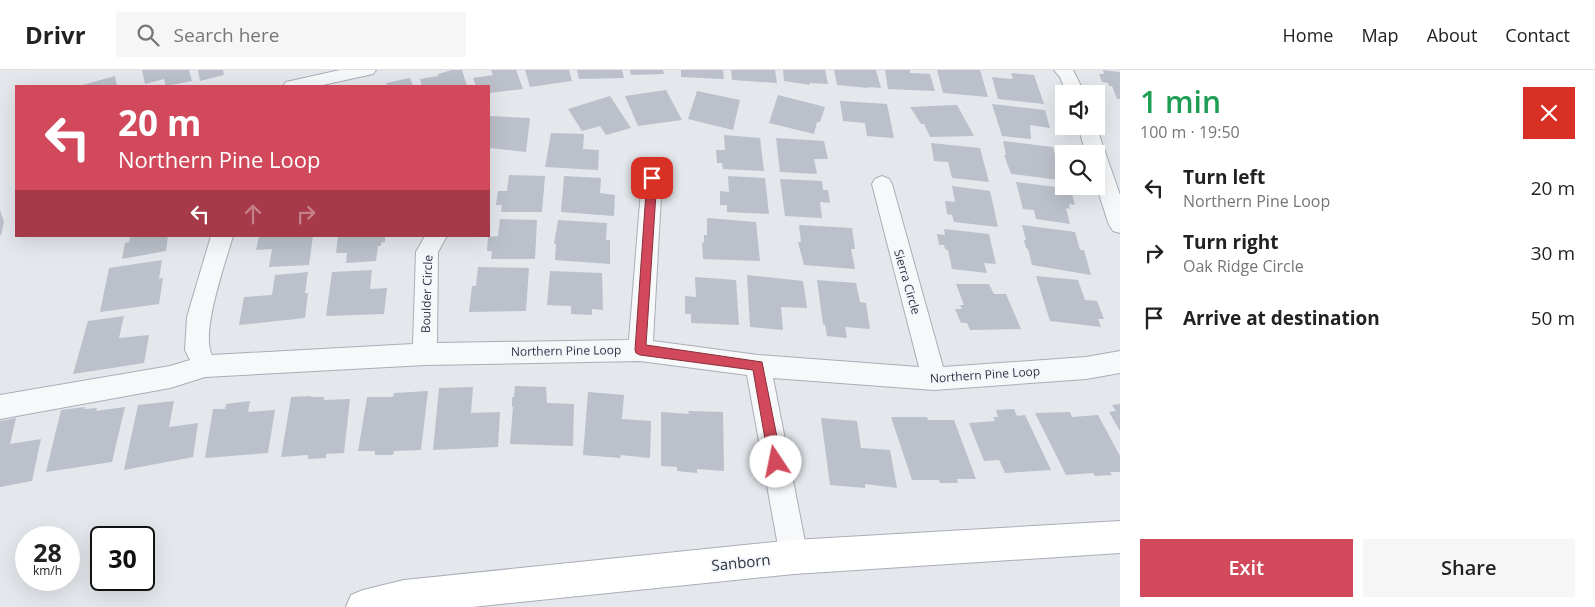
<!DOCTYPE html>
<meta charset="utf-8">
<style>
:root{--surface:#fff;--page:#f6f6f6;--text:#222;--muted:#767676;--line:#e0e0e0;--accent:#d1495b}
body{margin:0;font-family:"Open Sans",sans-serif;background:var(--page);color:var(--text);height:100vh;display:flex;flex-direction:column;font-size:19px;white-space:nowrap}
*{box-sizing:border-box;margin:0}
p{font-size:16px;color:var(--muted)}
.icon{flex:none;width:28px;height:28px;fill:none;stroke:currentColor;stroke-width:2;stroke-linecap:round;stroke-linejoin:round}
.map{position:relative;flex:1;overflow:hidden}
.panel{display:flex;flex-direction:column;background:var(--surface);width:475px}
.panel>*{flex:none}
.top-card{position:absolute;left:15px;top:15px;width:475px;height:152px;border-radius:0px;box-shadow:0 5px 20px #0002;background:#d1495b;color:#fff;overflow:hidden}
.tools{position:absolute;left:1055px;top:15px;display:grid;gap:10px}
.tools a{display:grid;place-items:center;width:50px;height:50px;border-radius:0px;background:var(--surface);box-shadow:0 5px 20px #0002;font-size:25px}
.speed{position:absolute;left:15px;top:456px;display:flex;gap:10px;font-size:25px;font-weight:700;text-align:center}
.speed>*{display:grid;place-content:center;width:65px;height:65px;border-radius:50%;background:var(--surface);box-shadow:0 5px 20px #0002;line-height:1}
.speed small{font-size:12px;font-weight:400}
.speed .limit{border:2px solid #111;border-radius:8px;background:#fff;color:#111}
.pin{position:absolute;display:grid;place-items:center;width:42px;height:42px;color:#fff;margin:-21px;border-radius:10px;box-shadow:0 2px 8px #0006}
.me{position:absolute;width:55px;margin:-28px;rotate:349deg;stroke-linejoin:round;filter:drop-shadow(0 0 4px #0008)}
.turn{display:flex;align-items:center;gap:18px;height:105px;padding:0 20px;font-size:22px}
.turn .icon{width:65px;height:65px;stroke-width:2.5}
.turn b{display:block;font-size:35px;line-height:42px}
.lanes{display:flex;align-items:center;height:48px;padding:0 20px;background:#0003;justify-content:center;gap:25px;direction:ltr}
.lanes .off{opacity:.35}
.round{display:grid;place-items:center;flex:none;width:52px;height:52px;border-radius:0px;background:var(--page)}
.overview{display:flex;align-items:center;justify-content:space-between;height:85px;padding:0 20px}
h1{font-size:30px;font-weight:600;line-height:38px;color:#1e9e55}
.cta{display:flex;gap:10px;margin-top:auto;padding:10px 20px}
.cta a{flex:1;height:58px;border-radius:0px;background:var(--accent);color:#fff;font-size:20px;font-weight:600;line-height:58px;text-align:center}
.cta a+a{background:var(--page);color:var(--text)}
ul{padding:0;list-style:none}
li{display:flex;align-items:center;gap:15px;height:65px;padding:0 20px}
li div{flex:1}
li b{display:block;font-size:19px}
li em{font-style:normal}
header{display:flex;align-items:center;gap:30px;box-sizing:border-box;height:70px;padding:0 25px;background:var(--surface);border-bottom:1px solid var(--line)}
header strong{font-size:24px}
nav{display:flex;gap:28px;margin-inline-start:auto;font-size:18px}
.search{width:350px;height:45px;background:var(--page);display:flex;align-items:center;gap:12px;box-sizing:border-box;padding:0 18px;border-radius:0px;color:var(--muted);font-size:19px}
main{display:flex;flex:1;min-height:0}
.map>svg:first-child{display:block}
.building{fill:#bbc0ca}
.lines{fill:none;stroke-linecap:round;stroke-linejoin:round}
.street-casing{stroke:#a9aeb7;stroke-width:2}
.secondary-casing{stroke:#a9aeb7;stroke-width:2}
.street{fill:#f7f8fa;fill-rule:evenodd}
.secondary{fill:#fff;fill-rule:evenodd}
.route{fill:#d1495b;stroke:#882f3b}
.labels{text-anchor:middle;stroke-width:4;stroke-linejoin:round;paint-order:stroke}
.street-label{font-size:12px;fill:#2b3445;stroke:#f4f6f9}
.near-street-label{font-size:15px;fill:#2b3445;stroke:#f4f6f9}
</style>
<header>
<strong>Drivr</strong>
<div class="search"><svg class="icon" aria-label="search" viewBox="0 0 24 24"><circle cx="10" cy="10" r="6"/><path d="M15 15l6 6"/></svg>Search here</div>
<nav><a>Home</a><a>Map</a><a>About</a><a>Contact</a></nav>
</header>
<main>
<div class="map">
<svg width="1120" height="537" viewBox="0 0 1120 537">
<rect width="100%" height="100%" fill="#e4e7ec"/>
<!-- building -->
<path class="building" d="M142,0h47l3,11 -26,5 -2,-7 -19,5z
M198,0h25l1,5 -24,6z
M452,0h10l5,16h-45l-2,-7 18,-3v-2z
M491,0h25l7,19 -34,4v-7h-13l-3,-8 20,-3z
M525,0h44l3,11 -42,6z
M577,0h45l2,8 -45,1z
M630,0h33l1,4 -33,1z
M681,0h42l1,9 -43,-2z
M731,0h44l2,13 -45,-3z
M783,0h42l3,14 -19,-1 1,2 -26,-4z
M834,0h42l5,18 -13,-1 1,1 -32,-3z
M885,0h25v3l20,1 5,17 -47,-2z
M937,0h43l8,27 -45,-4z
M1103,0l17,2v27h-3l-5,-13h-3l-1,-3 -6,-1 -3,-8h5z
M1011,3l23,2 10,29 -46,-5 -6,-22 19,2 2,-1z
M115,6l2,10h-38z
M410,8l3,8h-26l-1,-3z
M666,20l16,30 -44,6 -13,-30z
M697,21l43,9 -7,30 -45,-11z
M778,25l47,12 -5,15h-3l-3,12 -45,-11z
M610,26l21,32 -25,7 -6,-9 -18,5 -14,-22z
M840,31l47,3 7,34 -27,-2 -2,-13 -22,-2z
M992,34l53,6 5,18 -20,-3 1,14 -29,-3z
M957,35l17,31 -44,1 -6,-13h-3l-11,-17z
M489,46l41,2 -4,34 -37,-4z
M551,63l33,1 -1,15 16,1 -1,20 -53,-3z
M724,65l36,3 4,33 -41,-2 -1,-6h-5l-1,-13h9z
M776,68l48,3 4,18h-14l3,15 -37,-2z
M1003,71l50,6 5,19 -3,-1 5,15 -49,-6 -7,-19h2z
M931,73l49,5 9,34 -37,-4 -4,-16 -14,-1z
M509,105l36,1 -3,36h-41l1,-7h-6l2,-14h9z
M564,106l37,2 -1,15 15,2 -1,21 -53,-4z
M728,106l37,2 4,36 -42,-2v-7h-7v-14l9,1z
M780,109l42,2 1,9h5l2,13 -10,-1 2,16 -37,-2z
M1016,112l48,6 1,5 7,1 3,11 -6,-1 1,5 -4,-1 4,16 -34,-5 -2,-9 -11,-1z
M952,116l38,5 8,36 -44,-5 -2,-7 -5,-1 -2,-13 10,1z
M0,140l4,12 -3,13h-1z
M707,148l49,4 4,39 -57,-2 -1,-17 2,1v-8h3z
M500,149l37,1 -2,39h-44l1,-8h-5l1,-14 10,-1z
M558,150l49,3 -1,17h4v24l-55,-4 1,-16h-2z
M799,155l53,3 3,21h-4l4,20 -51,-4 -6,-23h3z
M1022,155l53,7 5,18h4l7,25 -59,-10 -4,-16 -2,-1 -2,-8h2z
M944,159l45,5 7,30 -12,-1 3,10 -35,-4 -4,-19 -3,-1 -1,-4h-5l-2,-11 8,1z
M130,166h38l-2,15 -44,8 3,-16 4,-1z
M259,166h54l-4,29 -40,2 3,-18 -16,1z
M338,166h47v6l-4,1v3h-3l-2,15 -30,2 1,-10h-11z
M162,190l-3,19 4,-1 -4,26 -59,8 9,-44z
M478,197l51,1 -3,43 -57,1 3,-26h4z
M372,200l-2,19 17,-1 -3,26 -58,2 6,-44z
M550,201l52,2 1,37 -11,-1v6l-21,-1v-8l-24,-1z
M308,202l-3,21h3l-3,25 -66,7 5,-28 28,-2 3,-20z
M747,205l56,6 4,27 -26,-1 2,23 -33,-3z
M1036,206l42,4 7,20 12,1 7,18h-6l3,8 -51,-6z
M695,207l41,3 3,45 -48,-2v-9h-6v-18l11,1z
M817,210l39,3 4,19 6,1 4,26 -25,-2 2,11 -20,-2 -2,-11 -2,-1z
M956,214h33l5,10h12l15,35 -51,1 -3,-7h-6l-6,-14h7l-2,-4h4z
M124,246l-5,22 30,-3 -5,28 -71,11 15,-53z
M515,316l31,1 1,16 27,1 -1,42 -63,-2 3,-37h-1v-10h2z
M473,317l-2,26 29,-1 -2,35 -65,3 6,-62z
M428,321l-7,59 -27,1 -1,4h-18v-4h-17l9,-54h26l1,-4z
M588,322l36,3 -2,24 29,2 -1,37 -29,-3 -1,3 -37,-3z
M311,326v1h13v3l26,-1 -6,54 -18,1v4l-18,1v-4l-27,2 10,-60z
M174,331l-5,26 29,-4 -5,34 -69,13 14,-65z
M250,331l-2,11 27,-2 -7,43 -63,5 8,-49h12l1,-5z
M1120,334v27l-11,-19 7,-1 -4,-6z
M85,337l-1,2 13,-1 -1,3 29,-4 -13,55 -66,10 15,-62z
M1014,339l3,7 8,-1 26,55 -46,3 -6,-13 -15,1 -15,-38 26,-2 -2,-4h5l-2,-7z
M688,341l35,1 1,59 -27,-2v4l-20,-2v-4l-16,-1v-54l28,2z
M1070,342l2,5 26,-2 22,41v16h-10l2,3 -17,1 -2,-3 -27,2 -31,-62z
M891,347h36l1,3h26l22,59h-19l1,4h-18l-1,-3h-27z
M16,348l-6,26 31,-5 -9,42 -32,6v-66z
M821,348l36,3 4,27 29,2 7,38 -32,-4v4l-35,-3z"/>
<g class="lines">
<!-- street casing -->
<g class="street-casing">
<path id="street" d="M340,0h36l-3,4 -55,12h-35l3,-4z
M1054,0h19l12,24h-18l-7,-17z
M1078,56h18l24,69v38l-7,-2 -4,-6 -13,-40v-31h-10z
M652,101l7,2 3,5 -9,163 105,14 161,12 -47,-183 3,-5 7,-3 7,3 3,5 51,183 143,-10 34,-6v22l-34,6 -152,11 -161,-12 35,179 -4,10 -10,4 -10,-4 -4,-10 -33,-182 -107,-14 -215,4 -220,12 -35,11 -170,31v-24l170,-29 20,-6 -5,-10 2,-33 24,-81h22c-7,25 -33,97 -21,119l201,-11 3,-92 9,-16h22l-9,16 -1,91 192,-3 13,-162 3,-5z"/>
</g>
<!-- secondary casing -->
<g class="secondary-casing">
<path id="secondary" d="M1120,451v32l-326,21 -322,33h-126l5,-12 12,-5 41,-10 390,-40z"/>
</g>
<!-- street -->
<use href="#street" class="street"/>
<!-- secondary -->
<use href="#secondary" class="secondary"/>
</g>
<!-- route -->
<path class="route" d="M652,104l5,4 -11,167 116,17 20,100 -2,4 -4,2 -5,-2 -2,-4 -16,-92 -113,-15 -4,-2 -1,-3 12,-172z"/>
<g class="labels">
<!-- street labels -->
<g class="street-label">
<text transform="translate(907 212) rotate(74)" y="4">Sierra Circle</text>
<text transform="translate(427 224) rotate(-88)" y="4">Boulder Circle</text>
<text transform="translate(566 281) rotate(-1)" y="4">Northern Pine Loop</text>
<text transform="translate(985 305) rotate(-4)" y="4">Northern Pine Loop</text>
</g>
<!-- near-street labels -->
<g class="near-street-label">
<text transform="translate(741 493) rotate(-6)" y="5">Sanborn</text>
</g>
</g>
</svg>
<div class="tools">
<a><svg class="icon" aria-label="sound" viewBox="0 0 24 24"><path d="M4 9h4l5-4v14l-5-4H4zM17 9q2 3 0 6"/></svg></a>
<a><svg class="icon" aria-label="search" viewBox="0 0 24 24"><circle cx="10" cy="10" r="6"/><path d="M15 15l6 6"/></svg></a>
</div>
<div class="speed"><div>28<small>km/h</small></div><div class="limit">30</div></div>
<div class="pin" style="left:652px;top:108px;background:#d93025"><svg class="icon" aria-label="arrive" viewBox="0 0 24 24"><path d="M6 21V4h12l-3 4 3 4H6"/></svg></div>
<svg class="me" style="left:776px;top:392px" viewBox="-20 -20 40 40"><circle r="19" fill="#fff"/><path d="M0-13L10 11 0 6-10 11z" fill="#d1495b"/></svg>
<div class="top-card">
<div class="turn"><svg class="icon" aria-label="left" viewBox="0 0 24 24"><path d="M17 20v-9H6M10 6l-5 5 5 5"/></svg><div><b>20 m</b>Northern Pine Loop</div></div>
<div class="lanes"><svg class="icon" aria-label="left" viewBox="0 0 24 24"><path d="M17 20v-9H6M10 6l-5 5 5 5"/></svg><svg class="icon off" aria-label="ahead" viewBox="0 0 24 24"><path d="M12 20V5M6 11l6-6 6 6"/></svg><svg class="icon off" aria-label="right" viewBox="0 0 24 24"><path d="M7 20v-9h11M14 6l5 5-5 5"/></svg></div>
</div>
</div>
<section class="panel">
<div class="overview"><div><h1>1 min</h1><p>100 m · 19:50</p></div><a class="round" style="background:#d93025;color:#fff"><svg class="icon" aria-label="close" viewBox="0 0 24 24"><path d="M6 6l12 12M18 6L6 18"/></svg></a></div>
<ul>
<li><svg class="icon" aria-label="left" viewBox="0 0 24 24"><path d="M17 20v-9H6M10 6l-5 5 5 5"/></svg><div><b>Turn left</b><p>Northern Pine Loop</p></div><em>20 m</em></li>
<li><svg class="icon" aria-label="right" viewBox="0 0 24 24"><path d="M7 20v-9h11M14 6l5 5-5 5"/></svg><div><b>Turn right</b><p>Oak Ridge Circle</p></div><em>30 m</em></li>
<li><svg class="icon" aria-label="arrive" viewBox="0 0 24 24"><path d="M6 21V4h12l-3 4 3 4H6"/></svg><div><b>Arrive at destination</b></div><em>50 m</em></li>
</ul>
<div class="cta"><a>Exit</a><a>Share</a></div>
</section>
</main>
